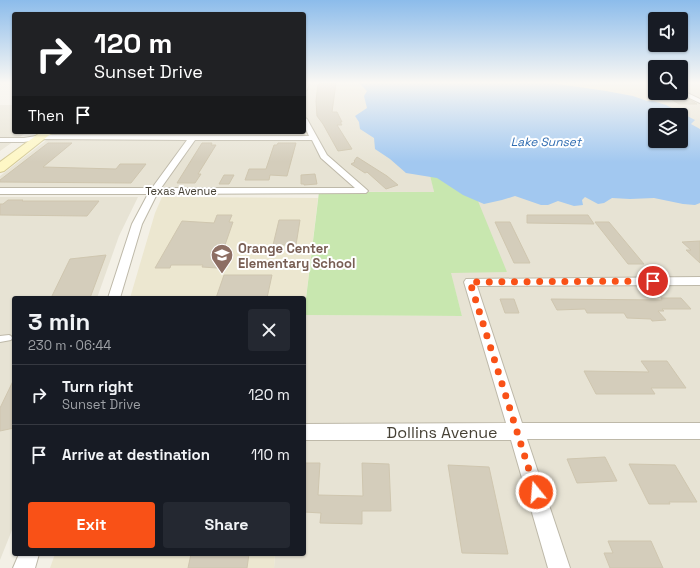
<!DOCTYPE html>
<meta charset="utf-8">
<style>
:root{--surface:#171b24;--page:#242831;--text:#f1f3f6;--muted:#9ea1a6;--line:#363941;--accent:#f95117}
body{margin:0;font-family:"Space Grotesk",sans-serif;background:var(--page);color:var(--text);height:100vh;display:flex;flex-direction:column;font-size:15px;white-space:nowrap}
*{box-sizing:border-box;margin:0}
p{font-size:13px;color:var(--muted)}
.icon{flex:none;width:22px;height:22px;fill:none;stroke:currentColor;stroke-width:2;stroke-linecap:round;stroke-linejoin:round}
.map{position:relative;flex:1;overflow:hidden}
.details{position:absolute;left:12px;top:296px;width:294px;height:260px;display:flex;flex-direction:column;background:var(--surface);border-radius:4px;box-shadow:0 1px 3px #0004}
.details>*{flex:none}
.hud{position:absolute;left:12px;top:12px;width:294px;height:122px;border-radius:4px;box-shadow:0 1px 3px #0004;background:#202124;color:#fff;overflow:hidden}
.tools{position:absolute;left:648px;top:12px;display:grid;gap:8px}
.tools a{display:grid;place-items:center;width:40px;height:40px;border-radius:4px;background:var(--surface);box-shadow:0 1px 3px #0004;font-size:20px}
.pin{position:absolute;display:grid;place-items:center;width:34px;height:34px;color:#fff;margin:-17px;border:2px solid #fff;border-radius:50%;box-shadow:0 1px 4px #0007}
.me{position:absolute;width:44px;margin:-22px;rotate:343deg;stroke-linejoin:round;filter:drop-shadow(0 0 3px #0008)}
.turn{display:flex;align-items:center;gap:14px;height:84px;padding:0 16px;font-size:18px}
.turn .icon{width:52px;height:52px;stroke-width:2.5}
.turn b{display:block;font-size:28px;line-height:34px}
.then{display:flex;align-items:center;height:38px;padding:0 16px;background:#0003;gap:8px;font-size:15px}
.round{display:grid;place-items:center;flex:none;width:42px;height:42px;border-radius:4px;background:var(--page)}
.headline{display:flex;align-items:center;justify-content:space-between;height:68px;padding:0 16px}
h1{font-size:24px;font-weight:600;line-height:30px}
.button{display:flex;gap:8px;margin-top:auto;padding:8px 16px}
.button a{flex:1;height:46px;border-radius:4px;background:var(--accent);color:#fff;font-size:16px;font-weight:600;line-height:46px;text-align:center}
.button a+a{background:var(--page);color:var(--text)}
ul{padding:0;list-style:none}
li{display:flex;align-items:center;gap:12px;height:60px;padding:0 16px;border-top:1px solid var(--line)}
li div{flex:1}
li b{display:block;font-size:15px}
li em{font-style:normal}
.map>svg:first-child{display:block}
.residential{fill:#e7e3d4;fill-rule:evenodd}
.education{fill:#ece7d0}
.green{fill:#c8e7af}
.water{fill:#a2c8f0;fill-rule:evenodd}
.building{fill:#d4cdbb;stroke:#cfc6af}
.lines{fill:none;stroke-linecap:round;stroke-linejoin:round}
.lane-casing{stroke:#beb9a9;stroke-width:2}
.street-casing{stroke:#beb9a9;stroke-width:2}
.secondary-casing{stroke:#d3c996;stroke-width:2}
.lane{fill:#fff;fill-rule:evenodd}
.street{fill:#fff;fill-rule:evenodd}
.secondary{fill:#fef7c5;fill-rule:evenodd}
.route{stroke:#f95117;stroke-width:7;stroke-dasharray:0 12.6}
.labels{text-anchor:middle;stroke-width:4;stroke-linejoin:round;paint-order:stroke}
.far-street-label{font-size:11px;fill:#464135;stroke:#fff}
.far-water-label{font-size:12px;font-style:italic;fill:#2f6cb1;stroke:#fff}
.education-label{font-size:13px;font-weight:bold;fill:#785e54;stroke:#fff;text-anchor:start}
.near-street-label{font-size:16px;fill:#464135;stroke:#fff}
</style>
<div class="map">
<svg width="700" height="568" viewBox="0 0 700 568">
<rect width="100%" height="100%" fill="#f3f0e6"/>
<!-- residential -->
<path class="residential" d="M304,83h351v10h26v-10h19v485h-426l1,-14h29v-239l158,1 -12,-44h57l-79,-108 6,28 -434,-1v-15l57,-44h247zM655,115h26v26h-26z
M0,105h14v27h13l-27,19z
M0,197h138l-19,39 -22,62h-83v227l-14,35z"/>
<!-- education -->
<path class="education" d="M162,197l156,1 -14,116v-16h-174l25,-85z
M55,554h220l-1,14h-224z"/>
<!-- green -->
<path class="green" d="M427,163l42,16 38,93 -56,1 11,43 -158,-1 15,-123h115z"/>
<!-- water -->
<path class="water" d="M359,83h193l54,8 27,5 14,5h6l13,4 29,15 -4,4 9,5v74l-5,2 -12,-1 -29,-6 -24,1 -18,-1 -8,5 -6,1 -13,-7 -3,3 1,5 -9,1 -16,-5 -10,4h-7l-26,-9 -13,4 -18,4 -21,-9 -26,-17 -31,-5 -16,-14 -15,-10 -1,-11 -14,-9 -1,-7 -4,-6 12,-8 -3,-12 3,-5zM655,115h26v26h-26z"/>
<!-- building -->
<path class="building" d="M322,83h14l-4,29h5l5,10h-2l2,3h-5l15,24 -14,2 -15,-27 -6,-8 -1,-15 2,-17z
M661,93h17l19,11h-18z
M48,143h24l-29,24 73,2 4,-5h26l-15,19 -131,-1v-2z
M202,143h10l-1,2h5l-18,29h3l-6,9h-18z
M278,143h18l-9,33 -17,-1 -1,5h-24l4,-11h17l8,-24h3z
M357,157l30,19 11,9 -12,4 -19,-17 -2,1 -14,-9 4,-2 -1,-1z
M315,174l2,10 -13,1v-1h-3v-9z
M224,175h10l-5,9h-10z
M8,200h15l-1,1h77l-12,15 -87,-1v-11h3z
M217,215h15l-3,7h4l-16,46 -15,-1 1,-2h-32l-1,3h-15l27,-47 32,2z
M527,215h61l6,9 -67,-1z
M279,220h21l-4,25h-23z
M495,222h15l20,41h-16z
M595,222h14l35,42h-16z
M700,241v22l-14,-13h5l-9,-8z
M106,255l-16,43h-39l19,-39z
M224,275h48l-5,23h-51z
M661,298h20l10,11h-29l2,2h-6l8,9 -14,1 -1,-2 -24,-1 -3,-5h-37l-2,-4 -28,1 -6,-11 111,1z
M500,299h14l5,14h-14z
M641,361h26l19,27h-35l4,6h-59l-12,-23 65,1z
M14,379v49l-14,3v-23z
M605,457l12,24 -40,2 -10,-24z
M304,463h16l-2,32 45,1 -1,-33 27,1 2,47h-29v13l-42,-1 1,-10 -17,-1z
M629,464l46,1 22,37h-28l1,2h-21z
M448,465l41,2 19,87 -46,-1z
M608,541h43l12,27h-53l-6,-15h9z
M191,554h58l-2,14h-59z"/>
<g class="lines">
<!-- lane casing -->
<g class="lane-casing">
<path id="lane" d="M9,335l2,1 1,2 -1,2 -11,2v-6z"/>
</g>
<!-- street casing -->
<g class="street-casing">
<path id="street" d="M304,83h5l-2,7 -3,2z
M681,90l19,9v4l-21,-10h2z
M304,117l3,2 20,36 39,34 2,2 -2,2 -209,1 -15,30 -22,74h-12l24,-74 16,-30h-148v-6h152l35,-48 -145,-1 -18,3h-24v-4h24l18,-3 267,1 -5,-11zM195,140h117l9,18 34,30h-194z
M700,277v8l-223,1 45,137h178v16h-173l43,129h-22l-37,-128h-207v-16l202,-1 -42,-141 2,-3z
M19,554h20l-4,14h-22z"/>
</g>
<!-- secondary casing -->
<g class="secondary-casing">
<path id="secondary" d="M41,132h12l-49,39 -4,1v-10z"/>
</g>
<!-- lane -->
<use href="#lane" class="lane"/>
<!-- street -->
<use href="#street" class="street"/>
<!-- secondary -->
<use href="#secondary" class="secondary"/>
</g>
<!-- sky -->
<linearGradient id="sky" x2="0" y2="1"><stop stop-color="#8cbceb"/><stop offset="0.51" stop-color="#faf8f4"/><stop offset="1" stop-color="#faf8f4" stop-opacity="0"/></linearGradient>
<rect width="700" height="162" fill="url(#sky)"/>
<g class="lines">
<!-- route -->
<path class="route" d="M536,492l-66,-210 183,-1"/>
</g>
<!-- icons -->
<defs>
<g id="school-pin" transform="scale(1.15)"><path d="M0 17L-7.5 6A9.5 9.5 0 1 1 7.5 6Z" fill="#8d6e63" stroke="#fff"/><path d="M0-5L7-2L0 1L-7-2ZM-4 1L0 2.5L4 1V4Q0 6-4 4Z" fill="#fff"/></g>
</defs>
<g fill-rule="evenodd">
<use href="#school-pin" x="222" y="255"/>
</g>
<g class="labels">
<!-- far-street labels -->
<g class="far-street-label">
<text x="181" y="195">Texas Avenue</text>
</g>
<!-- far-water labels -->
<g class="far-water-label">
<text x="546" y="146">Lake Sunset</text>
</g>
<!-- education labels -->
<g class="education-label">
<text x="238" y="253">Orange Center<tspan x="238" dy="15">Elementary School</tspan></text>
</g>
<!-- near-street labels -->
<g class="near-street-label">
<text x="442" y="438">Dollins Avenue</text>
</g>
</g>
</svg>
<div class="tools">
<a><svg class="icon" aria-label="sound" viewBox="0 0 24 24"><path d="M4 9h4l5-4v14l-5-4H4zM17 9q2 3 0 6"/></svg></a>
<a><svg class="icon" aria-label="search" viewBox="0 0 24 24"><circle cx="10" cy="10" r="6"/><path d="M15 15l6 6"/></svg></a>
<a><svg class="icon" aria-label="layers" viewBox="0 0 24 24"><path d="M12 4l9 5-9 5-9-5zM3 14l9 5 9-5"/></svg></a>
</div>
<div class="pin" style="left:653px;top:281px;background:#d93025"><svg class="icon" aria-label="arrive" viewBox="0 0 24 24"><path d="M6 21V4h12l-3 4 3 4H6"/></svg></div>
<svg class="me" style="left:536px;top:492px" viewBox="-20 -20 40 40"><circle r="17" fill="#f95117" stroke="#fff" stroke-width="3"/><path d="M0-11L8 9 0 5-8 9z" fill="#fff"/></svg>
<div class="hud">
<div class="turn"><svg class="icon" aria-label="right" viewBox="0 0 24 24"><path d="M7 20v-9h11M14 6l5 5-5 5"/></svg><div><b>120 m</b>Sunset Drive</div></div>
<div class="then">Then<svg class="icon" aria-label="arrive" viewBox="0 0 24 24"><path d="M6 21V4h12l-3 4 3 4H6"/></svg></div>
</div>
<section class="details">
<div class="headline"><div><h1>3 min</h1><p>230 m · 06:44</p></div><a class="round"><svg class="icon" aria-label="close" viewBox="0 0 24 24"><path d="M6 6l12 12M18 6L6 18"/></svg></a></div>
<ul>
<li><svg class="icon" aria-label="right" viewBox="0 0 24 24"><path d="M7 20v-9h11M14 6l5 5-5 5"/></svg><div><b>Turn right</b><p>Sunset Drive</p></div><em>120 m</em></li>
<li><svg class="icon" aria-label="arrive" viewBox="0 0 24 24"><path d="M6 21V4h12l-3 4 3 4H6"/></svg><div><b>Arrive at destination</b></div><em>110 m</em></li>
</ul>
<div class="button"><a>Exit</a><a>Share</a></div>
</section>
</div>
